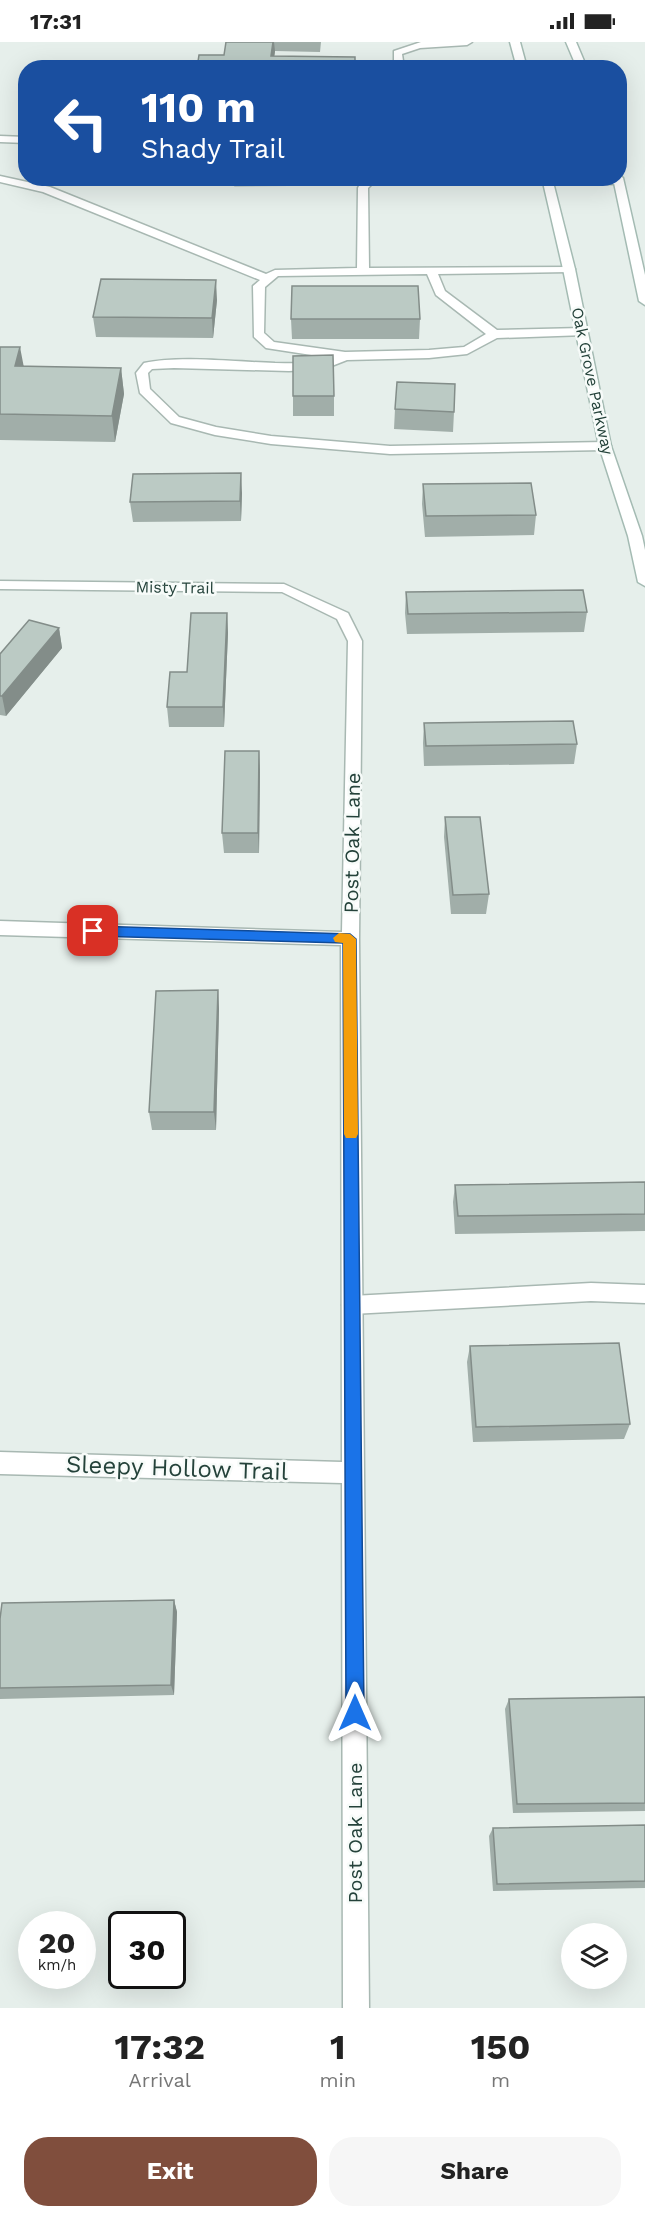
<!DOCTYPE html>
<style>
:root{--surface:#fff;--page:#f6f6f6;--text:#222;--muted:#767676;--accent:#804e3d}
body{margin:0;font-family:"Work Sans",sans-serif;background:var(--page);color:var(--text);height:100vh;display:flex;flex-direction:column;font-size:22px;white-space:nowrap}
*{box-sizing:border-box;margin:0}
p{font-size:20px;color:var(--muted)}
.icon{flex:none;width:33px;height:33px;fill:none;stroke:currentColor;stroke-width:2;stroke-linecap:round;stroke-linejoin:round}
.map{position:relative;height:1966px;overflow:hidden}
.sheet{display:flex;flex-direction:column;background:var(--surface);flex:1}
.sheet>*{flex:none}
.guide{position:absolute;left:18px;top:18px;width:609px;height:126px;border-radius:24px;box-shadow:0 6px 24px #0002;background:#1a4fa0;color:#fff;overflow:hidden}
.buttons{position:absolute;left:561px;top:1881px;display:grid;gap:12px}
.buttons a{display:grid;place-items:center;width:66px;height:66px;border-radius:50%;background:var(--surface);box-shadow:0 6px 24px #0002;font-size:30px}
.speed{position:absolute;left:18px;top:1869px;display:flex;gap:12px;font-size:30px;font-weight:700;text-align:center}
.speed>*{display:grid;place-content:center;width:78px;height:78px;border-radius:50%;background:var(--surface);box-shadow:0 6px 24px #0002;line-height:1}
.speed small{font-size:15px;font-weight:400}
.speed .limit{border:3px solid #111;border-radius:9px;background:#fff;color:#111}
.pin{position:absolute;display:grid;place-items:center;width:51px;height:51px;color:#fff;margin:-26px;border-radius:12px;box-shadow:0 3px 9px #0006}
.me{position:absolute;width:66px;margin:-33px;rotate:0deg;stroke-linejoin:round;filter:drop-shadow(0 0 4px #0008)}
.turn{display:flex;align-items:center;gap:21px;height:126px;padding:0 24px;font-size:27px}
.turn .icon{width:78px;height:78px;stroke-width:2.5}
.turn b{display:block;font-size:42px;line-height:51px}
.eta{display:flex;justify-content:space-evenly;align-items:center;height:102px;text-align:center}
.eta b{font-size:36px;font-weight:700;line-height:42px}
.primary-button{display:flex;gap:12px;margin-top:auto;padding:12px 24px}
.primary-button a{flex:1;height:69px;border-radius:24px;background:var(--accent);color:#fff;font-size:24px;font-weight:700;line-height:69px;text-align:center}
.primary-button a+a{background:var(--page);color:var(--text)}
.status{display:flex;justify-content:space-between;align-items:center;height:42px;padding:0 30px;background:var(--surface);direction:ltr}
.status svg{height:16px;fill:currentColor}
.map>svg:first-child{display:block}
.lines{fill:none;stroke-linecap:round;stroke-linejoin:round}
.lane-casing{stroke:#a8b8b2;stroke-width:3}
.street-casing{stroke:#a8b8b2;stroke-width:3}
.secondary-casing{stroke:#a4bbb3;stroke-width:3}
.lane{fill:#fff;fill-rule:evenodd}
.street{fill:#fff;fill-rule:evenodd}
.secondary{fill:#fff;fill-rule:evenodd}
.wall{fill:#a1aea9}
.shaded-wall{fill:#838d89}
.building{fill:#bbcac4;stroke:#838d89;stroke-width:1.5}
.route{fill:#1a73e8;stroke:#114b97;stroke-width:1.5}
.slow{fill:#f59e0b}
.labels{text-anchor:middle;stroke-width:5;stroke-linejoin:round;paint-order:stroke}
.far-street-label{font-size:16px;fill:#24423a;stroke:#f7fbf9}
.street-label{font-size:20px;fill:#24423a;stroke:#f7fbf9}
.near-street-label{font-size:24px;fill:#24423a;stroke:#f7fbf9}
</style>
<div class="status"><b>17:31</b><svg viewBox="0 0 49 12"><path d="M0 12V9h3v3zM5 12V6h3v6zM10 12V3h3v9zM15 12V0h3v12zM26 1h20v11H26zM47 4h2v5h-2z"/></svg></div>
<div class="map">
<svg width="645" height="1966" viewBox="0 0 645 1966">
<rect width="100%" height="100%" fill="#e6efeb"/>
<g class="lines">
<!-- lane casing -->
<g class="lane-casing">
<path id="lane" d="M0,94l26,1v6l-26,-1z
M0,134l50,11 216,87 9,-4 82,-2 1,-80 2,-4 -125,1 -5,-3 1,-2 391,-1 1,2 -5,3 -244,-2 -6,6 1,80 204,-1 2,2 -6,3 -131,2 7,17 52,39 85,-2 4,1v6l-89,3 -30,16 -38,4 -82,2 -23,9 -35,2 -115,-3 -22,1 -4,4 2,16 29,28 37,10 55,9 119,10 215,-4 6,4 -6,4 -215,4 -119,-10 -56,-9 -44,-12 -31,-30 -4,-20 8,-10c36,-8 93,-1 131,0 18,0 39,2 56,-5l-65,-10 -12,-11 -1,-51 7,-6 -217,-88 -43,-10zM427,232l9,21 50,39 -22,13 -35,3 -84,2 -71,-10 -10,-9 1,-46 13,-11z
M591,1241l54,2v18l-54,-2 -239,13 -7,-2 -3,-7 3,-7 7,-2z"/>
</g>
<!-- street casing -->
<g class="street-casing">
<path id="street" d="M421,0h51l-5,3 -47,3 -18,6 2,14h-10v-17z
M0,539l284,3 64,29 14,28 -3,298 10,1069h-26l-1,-525 -342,-9v-22l342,10 -1,-517 -341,-10v-14l342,11 6,-291 -11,-22 -55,-27 -282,-3z"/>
</g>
<!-- secondary casing -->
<g class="secondary-casing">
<path id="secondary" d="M510,0h10l7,26h-10z
M566,0h10l11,26h-10z
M620,133l3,3 22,97v30l-6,-4 -26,-123h7z
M542,136h10l23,91 36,177 31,90 3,14v36l-7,-4 -10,-46 -29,-90 -36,-177z"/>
</g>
<!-- lane -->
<use href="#lane" class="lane"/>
<!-- street -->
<use href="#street" class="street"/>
<!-- secondary -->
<use href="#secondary" class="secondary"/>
</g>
<!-- wall -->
<path class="wall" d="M226,0h95l-1,10 -45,-1 -1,5 -50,-1z
M217,258l-4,38 -117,-1 -3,-20z
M291,277h129l-1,20h-127z
M0,305l24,19 97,2 3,26 -9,48 -115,-2z
M293,314l41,40v20h-41z
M395,367l59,3 -1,20 -59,-3z
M423,442l113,31 -2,20 -109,2 -3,-33z
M242,451l-1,28 -108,1 -3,-20z
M406,550l181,20 -3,20 -177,2 -2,-21z
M227,571l1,20 -4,94h-55l-2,-20 20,-35z
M59,586l3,20 -56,68 -6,-1v-61z
M424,681l153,21 -3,20 -150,2 -1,-23z
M259,709l1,20 -1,82h-35l-2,-20z
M445,775l44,77 -3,20h-35l-7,-77z
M218,948l1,19 -3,121h-64l-3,-18z
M645,1140v49l-190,3 -2,-32 2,-17z
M470,1304l160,78 -6,15 -151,3 -6,-80z
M174,1558l3,12 -3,83 -174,4v-11z
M645,1655v114l-132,2 -8,-104 4,-10z
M645,1783v63l-152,3 -4,-55 4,-8z"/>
<!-- shaded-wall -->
<path class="shaded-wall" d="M273,0h1l1,9 -2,17 -2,-12z
M216,238l1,20 -4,38 -1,-20z
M20,305l5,26 -10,-7z
M121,326l3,26 -9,48 -3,-26z
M241,431l1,20 -1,28 -1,-20z
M227,571l1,20 -4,94 -1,-20z
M59,586l3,20 -56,68 -4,-20z
M259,709l1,20 -1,82 -1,-20z
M218,948l1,19 -3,121 -2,-18z
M174,1558l3,12 -3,83 -3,-10z"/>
<!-- building -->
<path class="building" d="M226,0h47l-2,14 84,1v11h-158l2,-13h25z
M101,237l115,1 -4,38 -119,-1z
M292,244h126l2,33h-129z
M0,305h20l-5,19 106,2 -9,48 -112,-2z
M333,313l1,41h-41v-40z
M397,340l58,2 -1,28 -59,-3z
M241,431l-1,28 -110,1 3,-28z
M531,441l5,32 -110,1 -3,-32z
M583,548l4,22 -179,2 -2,-22z
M191,571h36l-4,94h-56l3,-35h17z
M29,578l30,8 -57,68h-2v-42z
M573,679l4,23 -151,2 -2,-23z
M225,709h34l-1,82h-36z
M445,775h35l9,77 -36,1z
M218,948l-4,122h-65l7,-121z
M645,1140v32l-187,2 -3,-31z
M619,1301l11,81 -154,3 -6,-81z
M174,1558l-3,85 -171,3v-69l2,-16z
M645,1655v106l-128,1 -8,-105z
M645,1783v56l-148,3 -4,-56z"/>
<!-- route -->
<path class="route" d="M93,884l257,8 6,5 8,774 -3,6 -6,3 -7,-3 -2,-6 -3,-770 -250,-7 -6,-5z"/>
<!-- slow -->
<path class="slow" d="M339,891l11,1 6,5 2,195 -2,4h-10l-2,-4 -1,-191 -8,-1 -2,-4z"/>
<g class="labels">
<!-- far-street labels -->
<g class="far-street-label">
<text transform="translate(593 339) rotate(78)" y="6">Oak Grove Parkway</text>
<text transform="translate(175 545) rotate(1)" y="6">Misty Trail</text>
</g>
<!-- street labels -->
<g class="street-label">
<text transform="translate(352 801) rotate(-89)" y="7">Post Oak Lane</text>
<text transform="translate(355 1791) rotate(-90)" y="7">Post Oak Lane</text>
</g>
<!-- near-street labels -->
<g class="near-street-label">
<text transform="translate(177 1426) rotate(2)" y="8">Sleepy Hollow Trail</text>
</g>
</g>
</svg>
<div class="buttons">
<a><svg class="icon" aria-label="layers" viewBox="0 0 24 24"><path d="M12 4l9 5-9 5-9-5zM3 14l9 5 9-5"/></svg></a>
</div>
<div class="speed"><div>20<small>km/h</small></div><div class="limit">30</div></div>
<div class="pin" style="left:93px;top:889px;background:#d93025"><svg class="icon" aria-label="arrive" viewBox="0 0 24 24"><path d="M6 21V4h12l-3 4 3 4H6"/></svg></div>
<svg class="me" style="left:355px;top:1671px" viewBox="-20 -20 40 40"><path d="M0-17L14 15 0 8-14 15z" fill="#1a73e8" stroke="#fff" stroke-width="4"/></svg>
<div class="guide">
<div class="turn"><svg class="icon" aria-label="left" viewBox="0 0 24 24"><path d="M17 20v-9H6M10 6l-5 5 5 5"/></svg><div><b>110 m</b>Shady Trail</div></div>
</div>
</div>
<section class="sheet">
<div class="eta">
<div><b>17:32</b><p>Arrival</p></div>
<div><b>1</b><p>min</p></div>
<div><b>150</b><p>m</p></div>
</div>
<div class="primary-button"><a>Exit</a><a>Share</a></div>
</section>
